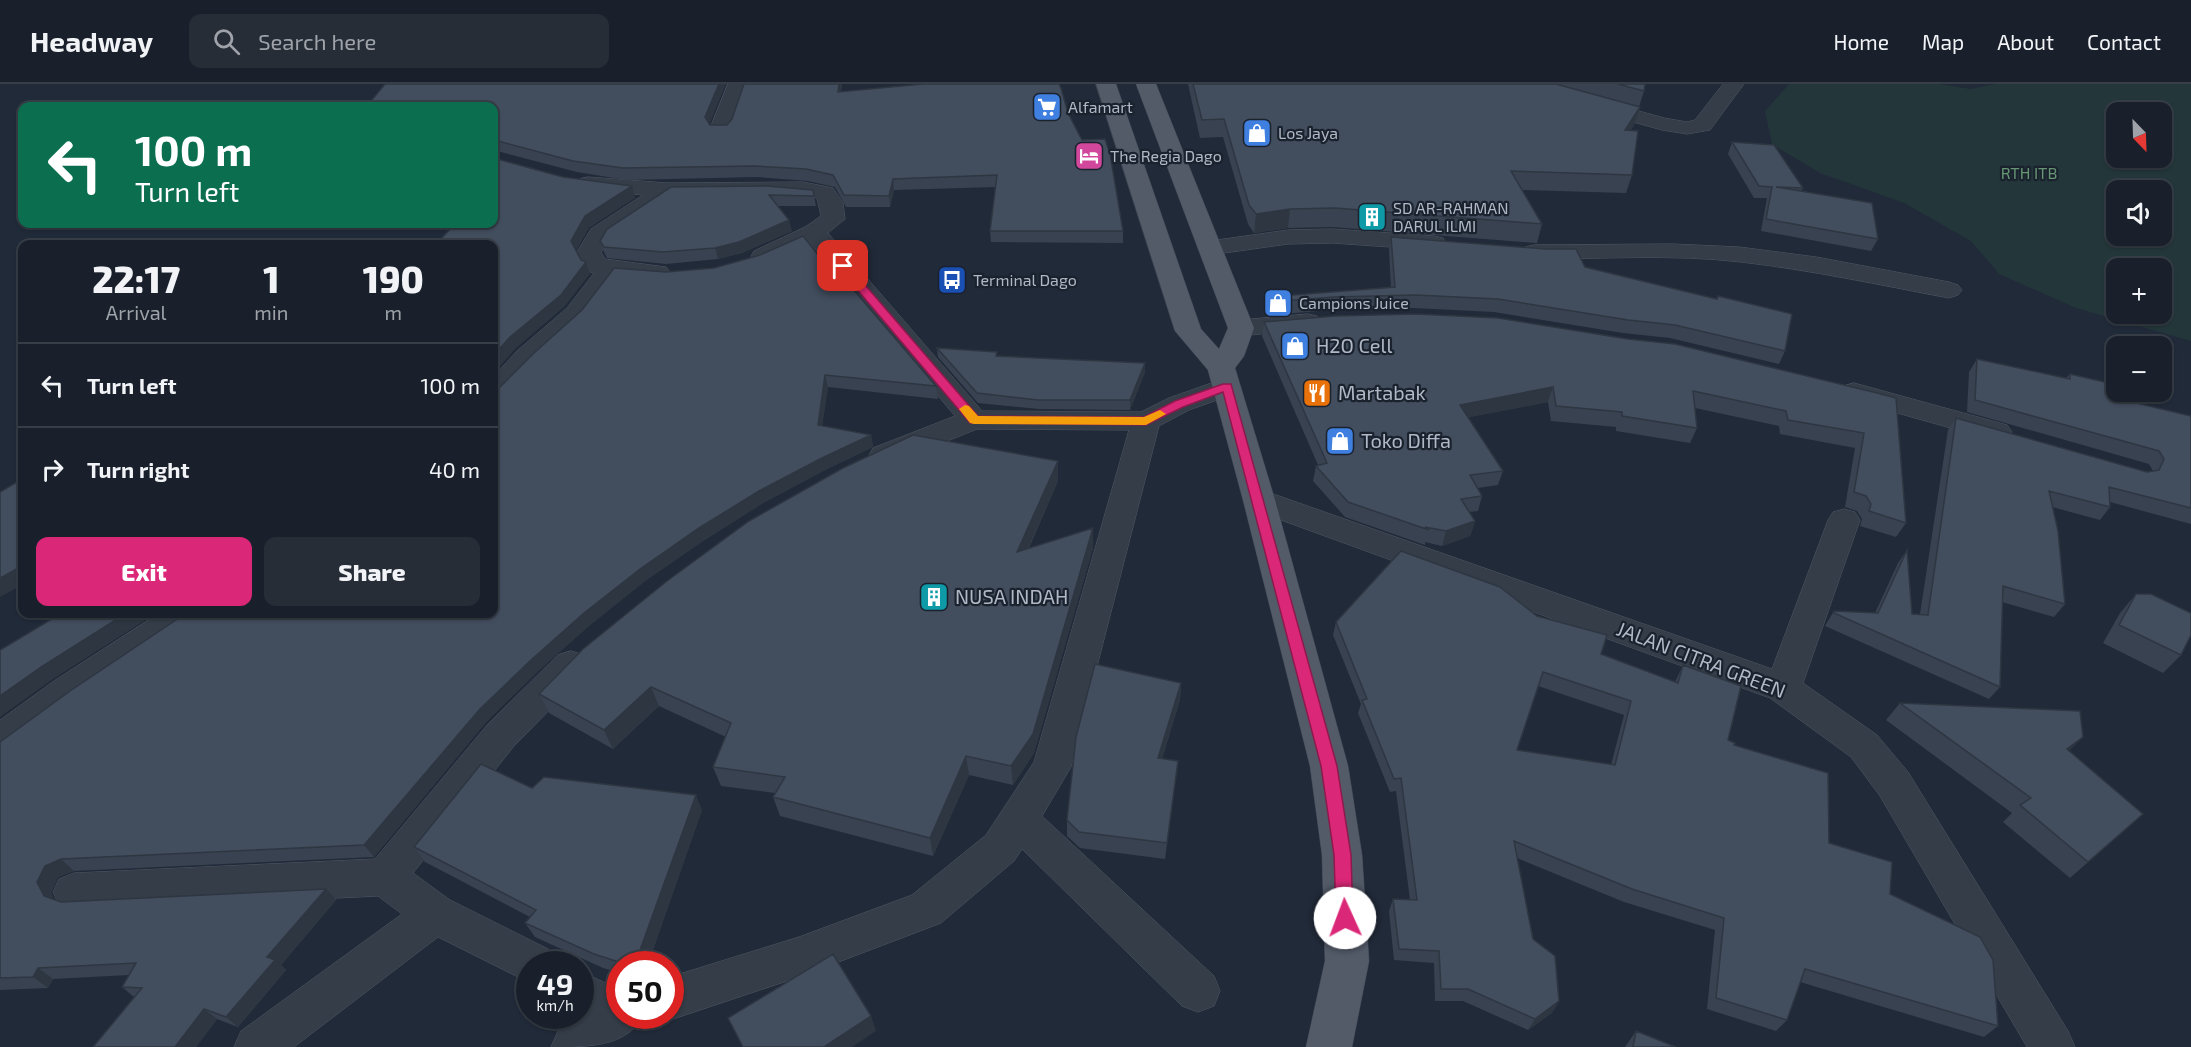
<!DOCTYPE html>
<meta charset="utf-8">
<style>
:root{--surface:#19202b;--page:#262d37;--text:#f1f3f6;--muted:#9fa3a9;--line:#373e47;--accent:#db2777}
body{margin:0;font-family:"Exo 2",sans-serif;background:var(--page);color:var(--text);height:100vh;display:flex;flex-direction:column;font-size:22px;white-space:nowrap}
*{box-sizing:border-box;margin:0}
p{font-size:20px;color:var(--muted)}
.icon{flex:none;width:33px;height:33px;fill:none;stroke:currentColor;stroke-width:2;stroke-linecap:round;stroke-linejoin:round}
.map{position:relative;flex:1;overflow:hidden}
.panel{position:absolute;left:18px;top:156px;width:480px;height:378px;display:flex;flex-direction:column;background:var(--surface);border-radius:12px;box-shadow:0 2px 4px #0004,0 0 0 2px var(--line)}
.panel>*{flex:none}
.guide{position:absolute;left:18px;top:18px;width:480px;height:126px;border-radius:12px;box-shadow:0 2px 4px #0004,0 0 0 2px var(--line);background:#0b6e4f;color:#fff;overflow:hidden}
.needle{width:39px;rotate:157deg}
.fabs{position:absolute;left:2106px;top:18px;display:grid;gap:12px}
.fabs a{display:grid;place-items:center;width:66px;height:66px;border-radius:12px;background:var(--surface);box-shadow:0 2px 4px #0004,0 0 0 2px var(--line);font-size:30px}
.speed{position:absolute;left:516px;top:867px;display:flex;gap:12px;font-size:30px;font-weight:700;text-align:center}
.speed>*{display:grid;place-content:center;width:78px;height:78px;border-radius:50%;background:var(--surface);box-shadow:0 2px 4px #0004,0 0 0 2px var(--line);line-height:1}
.speed small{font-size:15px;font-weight:400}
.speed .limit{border:9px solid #d22;background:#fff;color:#111}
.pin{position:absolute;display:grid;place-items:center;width:51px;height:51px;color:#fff;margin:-26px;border-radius:12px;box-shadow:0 3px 9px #0006}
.me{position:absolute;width:66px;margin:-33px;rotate:358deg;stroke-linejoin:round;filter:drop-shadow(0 0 4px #0008)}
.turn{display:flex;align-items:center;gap:21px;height:126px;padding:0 18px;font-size:27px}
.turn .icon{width:78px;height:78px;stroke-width:2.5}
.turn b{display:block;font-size:42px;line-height:51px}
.eta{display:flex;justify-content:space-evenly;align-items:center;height:102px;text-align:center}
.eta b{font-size:36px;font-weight:800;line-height:42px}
.action{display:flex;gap:12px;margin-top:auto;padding:12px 18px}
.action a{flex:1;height:69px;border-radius:12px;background:var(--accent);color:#fff;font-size:24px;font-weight:800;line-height:69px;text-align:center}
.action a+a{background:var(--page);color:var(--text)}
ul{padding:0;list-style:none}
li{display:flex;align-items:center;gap:18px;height:84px;padding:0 18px;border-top:2px solid var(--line)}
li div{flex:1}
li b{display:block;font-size:22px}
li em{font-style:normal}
header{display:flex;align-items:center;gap:36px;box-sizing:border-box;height:84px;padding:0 30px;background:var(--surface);border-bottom:2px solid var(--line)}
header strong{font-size:28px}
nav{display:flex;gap:33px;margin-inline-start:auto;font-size:21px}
.search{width:420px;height:54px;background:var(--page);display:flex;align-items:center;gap:15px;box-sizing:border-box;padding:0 21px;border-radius:12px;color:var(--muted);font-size:22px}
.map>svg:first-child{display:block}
.green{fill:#23363a;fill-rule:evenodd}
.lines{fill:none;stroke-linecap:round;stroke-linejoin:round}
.minor-casing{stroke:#505764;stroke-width:1}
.major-casing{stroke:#3e4653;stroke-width:1}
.minor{fill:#353d49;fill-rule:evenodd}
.major{fill:#535b69;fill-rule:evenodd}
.wall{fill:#394251;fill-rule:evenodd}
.shaded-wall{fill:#2e3642}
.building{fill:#424d5e;stroke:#2e3642;stroke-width:1.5;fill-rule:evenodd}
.route{fill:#db2777;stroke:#8e194d;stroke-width:1.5}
.slow{fill:#f59e0b}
.labels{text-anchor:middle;stroke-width:4.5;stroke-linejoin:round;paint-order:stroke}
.far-poi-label{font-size:16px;fill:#b0b7c6;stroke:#1a222e;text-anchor:start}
.far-park-label{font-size:16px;fill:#679674;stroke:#1a222e}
.poi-label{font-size:20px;fill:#b0b7c6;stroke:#1a222e;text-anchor:start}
.street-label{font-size:20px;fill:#b0b7c6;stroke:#1a222e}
</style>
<header>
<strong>Headway</strong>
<div class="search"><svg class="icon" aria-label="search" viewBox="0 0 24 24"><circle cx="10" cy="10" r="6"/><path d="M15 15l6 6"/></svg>Search here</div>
<nav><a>Home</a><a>Map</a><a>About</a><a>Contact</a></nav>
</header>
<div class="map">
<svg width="2191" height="963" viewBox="0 0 2191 963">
<rect width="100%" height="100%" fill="#212a39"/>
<!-- green -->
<path class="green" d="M1789,0h150l32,5 24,-5h196v257l-115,-33 -77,-34 -28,-33 -67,-38 -84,-30 -48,-29 -7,-33zM2116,28h46v46h-46zM2116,106h46v46h-46zM2116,184h46v46h-46z"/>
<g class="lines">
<!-- minor casing -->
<g class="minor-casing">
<path id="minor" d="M728,0h20l-16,45 -3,5 -8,1 -8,-1 -3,-5z
M1508,0h33l123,34 23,4 8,-2 28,-36h21l-34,46 -23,4 -25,-4 -151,-42z
M588,93l79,6 136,-1 30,6 10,15 2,16 -17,14 154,178 159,1 28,-14 48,-17 10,-3 10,3 4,6 -4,6 -48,17 -30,16 -88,341 -29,49 172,160 6,15 -6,15 -16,6 -16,-6 -160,-157 -8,12 -73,62 -142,54 -129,43 -12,-4h12v-39l129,-40 113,-42 74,-60 48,-73 95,-332 -152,-1 -82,33 -11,3 -11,-3 -4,-7 4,-7 82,-32 -145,-173 -38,18 -9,2 -9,-2 -3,-5 3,-5 51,-24 16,-11 -4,-18 -14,-2 -131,1 -63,42 -8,13 4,7 61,8 4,5 -4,5 -9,3 -39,-4 -33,44 -48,43 -33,35 -10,3v-25l23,-25 50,-43 27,-35 -7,-2 -10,-19 14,-23 52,-34 -63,-6 -4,-5 4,-5z
M1332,145l102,7 9,2 3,5 -3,5 -9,2 -102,-7 -44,1 -78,11 -9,-2 -3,-5 3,-5 9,-2 78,-11z
M1673,160l66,3 77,10 133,25 9,3 4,5 -4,5 -9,3c-69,-13 -138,-28 -208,-36 -68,-8 -139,-3 -207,-3l-9,-2 -3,-5 3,-5 9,-2z
M1308,230l9,2 4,6 -4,6 -76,8 -9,-2 -4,-6 4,-6 9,-2z
M1854,299l153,42 5,7 -5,7 -10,2 -153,-43 -4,-6 4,-6z
M1259,405l513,180 56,-149 5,-8 11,-3 11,3 5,8 -57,163 74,52 31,37 160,259 7,16h-48l-147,-251 -29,-39 -81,-59 -522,-190 -5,-8 5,-8z
M158,530h42l-5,9 -115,78 -67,51 -13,4v-36l54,-39z
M571,567l13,4 5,10 -5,10 -70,71 -101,127 37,27 98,49 6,15h-24v19l-92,-46 -144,110h-60l7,-16 161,-117 -24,-18 -304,15 -15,-6 -6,-13 6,-13 15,-6 301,-14 113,-135 70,-69z
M580,887l40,19v26h22c-14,31 -55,31 -91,31l7,-16 22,-15z"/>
</g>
<!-- major casing -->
<g class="major-casing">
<path id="major" d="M1096,0h20l85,245 18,20 9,-21 -92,-244h20l98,244 -10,28 -9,12 40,132 73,266 14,89 7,106 -17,86h-46l19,-86 -3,-106 -12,-89 -67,-266 -35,-130 -33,-39z"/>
</g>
<!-- minor -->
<use href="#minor" class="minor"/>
<!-- major -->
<use href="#major" class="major"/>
</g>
<!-- wall -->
<path class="wall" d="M744,0h98l-1,8 227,21 55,118v12l-132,-1 -1,-11 6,-44 -102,3 -4,17h-44l-11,-20 -27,-6 -52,-4 -130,3 -49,-8 -80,-21 -3,1v-46l216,18v1h17l5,-6z
M1188,0h457l-1,7 -5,16h1l-6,18 -4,6 2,44 -6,18 -104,-3 20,34 -5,19 -205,-16 -44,1 -34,5 -6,-9 -25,-87 -23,1z
M1732,58l71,46 -2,3 77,48 -7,12 -110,-20 6,-33h-13l-26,-44z
M671,103l142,3 3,16h-38l14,25 -50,22 -24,6 -52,5 -59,-6 -3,-6 -4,-11z
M1391,153l194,30 200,84 -6,13 -109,-26 -47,-5 -129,-21 -81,-4 -81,2 -63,5 -2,-5 1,-13 123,-9 -2,-38z
M666,188l169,4 101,110 2,13 -110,-12 -6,39 49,9 2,12 -48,23 -62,33 -60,38 -58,40 -55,44 -53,47 -50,49 -113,136 -300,14 -16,6 -7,16 3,7 7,2 265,-13 10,11 -55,65 5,5 -48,57 -21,-8 -21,28h-103l41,-50 -12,-10 7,-12 -76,4 -5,9 -48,2v-248l185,-128 315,-227z
M1264,238l613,71 29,130 -10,14 -36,-11 2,-7 -5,-8 -12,-4 10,-59 -75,-14 -1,-8 -84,-18 2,20 -7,15 -74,-12v-4l-65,-6 -3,-19 -80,15 35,54 -5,14 -20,3 4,8 -4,15 -9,1 6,9 -5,15 -28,10 -17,-4v3l-80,-28 -32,-36 3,-15 2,-1 -56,-129z
M937,264l60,9 148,6v9l-15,38 -91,-1 -61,-6 -40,-46z
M1977,275l89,19 4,-4 45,24 76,18v108l-81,-22v5l-10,13 -48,-13 13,97 -11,13 -52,-15 -2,85 -11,12 -164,-73 9,-15 41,2 23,-50 9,-13 5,64h8l28,-184 8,-12 191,54 6,-1 -4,-7 -182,-52 2,-40z
M1058,397l-29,67 64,-20v20l-59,205 -21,32 -44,-10 -36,81 -153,-40 -7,-19 2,-4 -54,-7 -8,-19 13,-30 -67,-31 -46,43 -64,-36 -10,-19z
M2136,510l45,61 -18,18 -60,-30 17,-30z
M1537,532l64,38 74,28 8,-17 45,75 6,5 95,98 61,51 108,132 -14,11 -184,-55 -13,38 -11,11 -69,-22 8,-79 -91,-28 -107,-44 16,81 26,62 -7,12 -24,17 -65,-29h-28l-1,-38 -40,-3 -5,-49 4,-12 17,1 -14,-109 -6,1 -32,-79 3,-9 -28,-69 3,-13zM1538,602l86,29 -13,50 -94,-15z
M1181,599l-1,17 -18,59 14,19 -11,81 -85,-11 -13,-12v-16z
M1900,619l169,48 74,63 -73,64 -67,-56 9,-9 -126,-93z
M532,704l170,22 -54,154h-28v9l-17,-5 -68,-31 -10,-14 5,-6 -105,-55 -11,-15z
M1636,947l40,16h-51z"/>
<!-- shaded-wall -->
<path class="shaded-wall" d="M719,0h7l-18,44 -3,-11z
M839,0h3l-3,19 -1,-11z
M1640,23l-6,18 -15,23 6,-18z
M494,59l3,8 -3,1z
M893,95l1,11 -4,17 -1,-11z
M632,102l3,12 -46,30 -14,25 -4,-12 14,-25z
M1290,125l-2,19 -34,5 2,-19z
M789,136l3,11 -50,22 -24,6 -3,-11z
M586,178l4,12 -25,32 -50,43 -21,24v-18l16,-18z
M1145,279v9l-15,38v-10z
M825,291l3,12 -8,51 -2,-13z
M1553,303l-5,15 -92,18 4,-15z
M871,351l2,12 -48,23 -62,33 -60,38 -58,40 -55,44 -53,47 -50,49 -113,136 -10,-12 116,-136 51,-49 53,-47 56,-44 59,-41 60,-37 63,-33z
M1058,377v20l-40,90 -1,-19z
M1475,437l-5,15 -28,10 4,-15z
M1093,444v20l-59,205 -21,32 -2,-19z
M22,482v19l-22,12v-19z
M125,530h30l-102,65 -53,38v-21l41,-29z
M1181,599l-1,17 -23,75 1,-17z
M651,603l8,19 -46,43 -9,-19z
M2083,653l-17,17 1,-5z
M966,672l3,19 -36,81 -3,-18z
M696,711l6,15 -54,154h-13z
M61,775l13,12 -16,6 -7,16 7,14 -14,-11 -7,-14 8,-16z
M326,805l10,11 -55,65 5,5 -48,57 -12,-10 41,-60z
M38,884l15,11 -5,9 -15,-11z
M1559,917l-7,12 -24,17 7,-11z
M204,925l13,10 -21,28h-21z
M871,932l5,15 -24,16h-28z"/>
<!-- building -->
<path class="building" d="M385,0h334l-14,33 5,8h17l5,-6 12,-35h95l-1,8 85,-8h136l2,4 7,25 14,27 23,-1 5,15 13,77h-133l7,-56 -104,4 -4,17 -45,-1 -11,-20 -27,-6 -52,-3 -131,2 -50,-7 -79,-21v-34h-127z
M1193,0h363l84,23 -15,23 13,1 -6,44 -121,-4 31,53 -207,-16 -45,1 -34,5 -7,-9 -25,-86 -22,1z
M1618,0h27l-1,7z
M1732,58l42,3 29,43 -27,-1 96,16 6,36 -112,-20 6,-32 -13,-1z
M494,74l69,19 69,9 -47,30 -14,25 10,19 5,2 -25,33 -51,42 -16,18v-111h-58l19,-20h39z
M767,102l46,4 1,6 -45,-1 20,25 -50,22 -24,6 -52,4 -59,-5 -4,-6 7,-12 64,-42z
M803,152l32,40 6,-1 95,111 -111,-11 -7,50 53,10 -49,23 -63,33 -60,37 -59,41 -56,44 -53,47 -51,49 -116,136 -303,14 -16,7 -8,16 7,14 17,6 265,-13 -59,68 8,3 -49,57 -22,-8 -29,38h-82l49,-59 -20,-1 14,-24 -98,5 -5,9 -33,1v-236l70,-51 115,-77h309v-225l6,-2 34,-34 48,-43 32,-42 52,4 48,-4 46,-13z
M1391,153l155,12h30l9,18 132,32 1,-3 74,18 -7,37 -110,-26 -47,-5 -130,-21 -82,-4 -82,2 -63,5 -3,-5 127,-10z
M1416,230l82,4 130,21 47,5 202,49 19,5 10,125 -37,-12 2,-7 -5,-8 -12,-4 10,-59 -76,-13 -2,-9 -93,-20 4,37 -75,-12v-4l-66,-6 -3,-19 -93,18 43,66 -33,4 12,21 -21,3 14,22 -29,10 -21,-4 4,3 -81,-28 -32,-36 11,-3 -63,-141 71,-6z
M937,264l60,4 -1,4 149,7 -15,37h-92l-61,-7z
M1977,275l93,20v-5l43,10 2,14 76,18v92l-82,-21 1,20 -61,-16 9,40 7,73 -62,-18 -3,101 -166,-74v-2l44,2 29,-63 5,64 16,1 28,-197 191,54 12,-2 5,-11 -5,-8 -184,-51z
M913,351l145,26 -41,91 76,-24 -60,206 -22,32 -45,-10 -36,82 -157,-41 12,-20 -72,-10 18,-44 -80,-36 -47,43 -65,-36 44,-45 84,-68 82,-60 94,-53z
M22,395v87l-22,12v-86z
M1401,467l99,36 37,29 70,19 -6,19 77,29 5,-18 58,21 -13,54 7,3 -1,2 94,28 1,70 63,19 -2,32 90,43 13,23 5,66 -193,-57 -18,51 -71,-22 8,-80 -92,-29 -118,-48 19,98 22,17 4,45 -24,18 -67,-30h-27l-2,-38 -40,-2 -6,-50 24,1 -16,-122 -7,1 -32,-79 5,-1 -31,-77zM1543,588l88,29 -16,64 -98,-15z
M2136,510h15l40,19v22l-10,20 -62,-30z
M60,530h65l-84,53 -41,29v-46z
M1095,580l86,19 -23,75 20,3 -11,82 -88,-11 -12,-12 9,-83z
M1900,619l180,8 3,26 -16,12 76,65 -55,48 -68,-57 11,-7z
M481,680l51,24 12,-11 152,18 -61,169h-10l-31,-10 -69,-31 11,-13 -122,-63z
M833,870l38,62 -47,31h-81l-15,-29z
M1636,947l40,16h-43z"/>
<!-- route -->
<path class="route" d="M843,179l4,1 131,152 166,1 31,-16 48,-17h8l106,382 14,89 2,63 -2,6 -6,2 -6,-2 -3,-6 -2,-63 -13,-89 -98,-374 -40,15 -37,18 -176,-2 -131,-155v-4z"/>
<!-- slow -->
<path class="slow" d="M965,321l4,1 9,10 166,1 16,-7 6,4 -20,11 -172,-1 -4,-1 -11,-14z"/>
<!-- icons -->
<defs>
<g id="supermarket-square" transform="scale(1.5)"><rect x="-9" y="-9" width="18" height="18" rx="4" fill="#3f7fe0" stroke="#1a222e"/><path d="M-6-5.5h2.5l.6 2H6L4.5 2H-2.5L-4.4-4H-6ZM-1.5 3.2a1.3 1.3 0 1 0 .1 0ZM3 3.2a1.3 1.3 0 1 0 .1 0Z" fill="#fff"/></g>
<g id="shop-square" transform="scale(1.5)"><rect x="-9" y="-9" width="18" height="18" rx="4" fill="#3f7fe0" stroke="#1a222e"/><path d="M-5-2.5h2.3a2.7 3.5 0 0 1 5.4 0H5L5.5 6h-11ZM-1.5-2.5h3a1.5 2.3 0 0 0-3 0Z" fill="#fff"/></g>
<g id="hotel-square" transform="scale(1.5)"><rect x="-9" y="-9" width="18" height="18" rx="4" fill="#d1479c" stroke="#1a222e"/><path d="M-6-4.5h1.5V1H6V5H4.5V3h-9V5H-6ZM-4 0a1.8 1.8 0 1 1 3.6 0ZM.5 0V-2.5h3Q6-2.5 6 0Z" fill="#fff"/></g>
<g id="building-square" transform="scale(1.5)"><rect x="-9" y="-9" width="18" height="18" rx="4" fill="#0f9aa8" stroke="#1a222e"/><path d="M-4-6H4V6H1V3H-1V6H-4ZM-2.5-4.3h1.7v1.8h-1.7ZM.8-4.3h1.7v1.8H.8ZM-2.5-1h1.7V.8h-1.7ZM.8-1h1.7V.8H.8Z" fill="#fff"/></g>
<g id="bus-square" transform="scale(1.5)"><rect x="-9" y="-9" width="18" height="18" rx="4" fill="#1a4fb4" stroke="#1a222e"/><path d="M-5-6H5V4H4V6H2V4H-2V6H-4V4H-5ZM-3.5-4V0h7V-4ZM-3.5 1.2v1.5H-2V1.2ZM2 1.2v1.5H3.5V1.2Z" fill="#fff"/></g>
<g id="restaurant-square" transform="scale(1.5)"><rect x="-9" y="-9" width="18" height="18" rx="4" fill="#e8710a" stroke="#1a222e"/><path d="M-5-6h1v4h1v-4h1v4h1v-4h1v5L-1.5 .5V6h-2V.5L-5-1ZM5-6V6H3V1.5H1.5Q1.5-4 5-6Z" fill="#fff"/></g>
</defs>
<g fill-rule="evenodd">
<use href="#supermarket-square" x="1047" y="23"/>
<use href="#shop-square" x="1257" y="49"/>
<use href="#hotel-square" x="1089" y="72"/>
<use href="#building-square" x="1372" y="133"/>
<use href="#bus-square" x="952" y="196"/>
<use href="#shop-square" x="1278" y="219"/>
<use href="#shop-square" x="1295" y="262"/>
<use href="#restaurant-square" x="1317" y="309"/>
<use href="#shop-square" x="1340" y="357"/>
<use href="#building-square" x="934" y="513"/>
</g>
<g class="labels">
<!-- far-poi labels -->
<g class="far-poi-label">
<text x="1068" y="29">Alfamart</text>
<text x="1278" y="55">Los Jaya</text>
<text x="1110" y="78">The Regia Dago</text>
<text x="1393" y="130">SD AR-RAHMAN<tspan x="1393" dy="18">DARUL ILMI</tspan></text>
<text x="973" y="202">Terminal Dago</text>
<text x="1299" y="225">Campions Juice</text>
</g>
<!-- far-park labels -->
<g class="far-park-label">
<text x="2029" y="95">RTH ITB</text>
</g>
<!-- poi labels -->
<g class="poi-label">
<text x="1316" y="269">H2O Cell</text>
<text x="1338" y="316">Martabak</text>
<text x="1361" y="364">Toko Diffa</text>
<text x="955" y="520">NUSA INDAH</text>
</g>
<!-- street labels -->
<g class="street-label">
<text transform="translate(1701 576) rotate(21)" y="7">JALAN CITRA GREEN</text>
</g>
</g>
</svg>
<div class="fabs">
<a><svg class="needle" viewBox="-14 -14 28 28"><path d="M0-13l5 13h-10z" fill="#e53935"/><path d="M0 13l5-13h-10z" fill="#9fa3a9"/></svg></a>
<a><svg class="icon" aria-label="sound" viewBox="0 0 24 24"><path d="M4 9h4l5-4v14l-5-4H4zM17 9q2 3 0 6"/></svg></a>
<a>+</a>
<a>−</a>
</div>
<div class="speed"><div>49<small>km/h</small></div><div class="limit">50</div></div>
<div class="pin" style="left:843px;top:182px;background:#d93025"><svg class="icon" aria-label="arrive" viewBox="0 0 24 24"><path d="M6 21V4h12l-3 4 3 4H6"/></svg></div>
<svg class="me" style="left:1345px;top:834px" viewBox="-20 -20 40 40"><circle r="19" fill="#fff"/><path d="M0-13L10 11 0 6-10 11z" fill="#db2777"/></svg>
<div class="guide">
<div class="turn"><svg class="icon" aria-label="left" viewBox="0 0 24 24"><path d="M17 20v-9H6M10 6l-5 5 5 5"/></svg><div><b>100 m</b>Turn left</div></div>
</div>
<section class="panel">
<div class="eta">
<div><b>22:17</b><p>Arrival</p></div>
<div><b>1</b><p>min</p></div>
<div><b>190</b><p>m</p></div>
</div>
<ul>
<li><svg class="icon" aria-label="left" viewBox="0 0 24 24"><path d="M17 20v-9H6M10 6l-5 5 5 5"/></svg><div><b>Turn left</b></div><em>100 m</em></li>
<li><svg class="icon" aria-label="right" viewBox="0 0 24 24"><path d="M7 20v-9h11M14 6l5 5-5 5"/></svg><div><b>Turn right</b></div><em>40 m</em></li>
</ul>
<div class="action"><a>Exit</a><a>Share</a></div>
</section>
</div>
